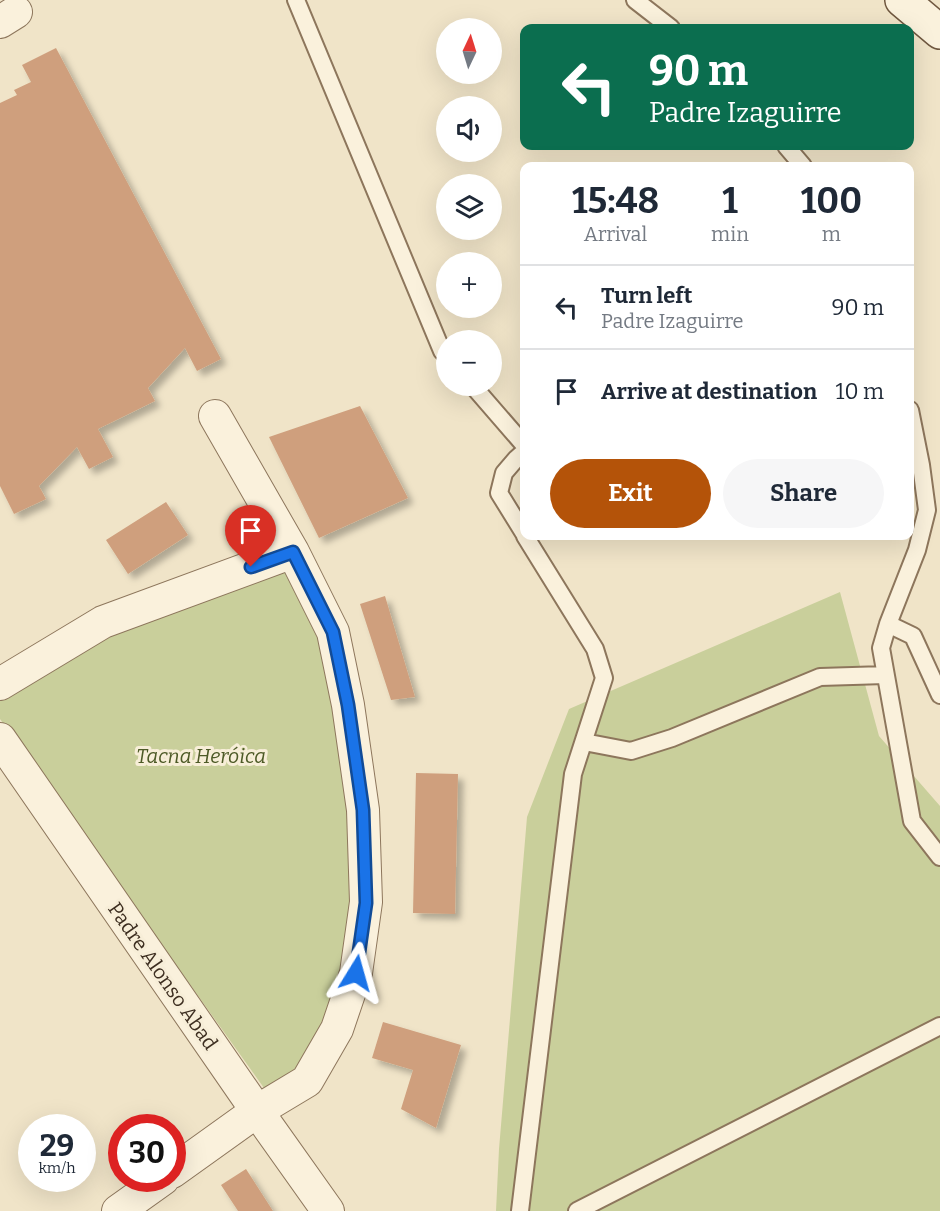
<!DOCTYPE html>
<meta charset="utf-8">
<style>
:root{--surface:#fff;--page:#f6f6f7;--text:#1f2937;--muted:#747a83;--line:#e0e1e3;--accent:#b45309}
body{margin:0;font-family:Bitter,serif;background:var(--page);color:var(--text);height:100vh;display:flex;flex-direction:column;font-size:22px;white-space:nowrap}
*{box-sizing:border-box;margin:0}
p{font-size:20px;color:var(--muted)}
.icon{flex:none;width:33px;height:33px;fill:none;stroke:currentColor;stroke-width:2;stroke-linecap:round;stroke-linejoin:round}
.map{position:relative;flex:1;overflow:hidden}
.side{position:absolute;left:520px;top:162px;width:394px;height:378px;display:flex;flex-direction:column;background:var(--surface);border-radius:12px;box-shadow:0 6px 24px #0002}
.side>*{flex:none}
.guide{position:absolute;left:520px;top:24px;width:394px;height:126px;border-radius:12px;box-shadow:0 6px 24px #0002;background:#0b6e4f;color:#fff;overflow:hidden}
.needle{width:39px;rotate:4deg}
.fabs{position:absolute;left:436px;top:18px;display:grid;gap:12px}
.fabs a{display:grid;place-items:center;width:66px;height:66px;border-radius:50%;background:var(--surface);box-shadow:0 6px 24px #0002;font-size:30px}
.speed{position:absolute;left:18px;top:1114px;display:flex;gap:12px;font-size:30px;font-weight:700;text-align:center}
.speed>*{display:grid;place-content:center;width:78px;height:78px;border-radius:50%;background:var(--surface);box-shadow:0 6px 24px #0002;line-height:1}
.speed small{font-size:15px;font-weight:400}
.speed .limit{border:9px solid #d22;background:#fff;color:#111}
.pin{position:absolute;display:grid;place-items:center;width:51px;height:51px;color:#fff;margin:-62px -26px;border-radius:50% 50% 50% 0;rotate:-45deg;box-shadow:0 0 6px #0007}
.pin .icon{rotate:45deg}
.me{position:absolute;width:66px;margin:-33px;rotate:8deg;stroke-linejoin:round;filter:drop-shadow(0 0 4px #0008)}
.turn{display:flex;align-items:center;gap:21px;height:126px;padding:0 30px;font-size:27px}
.turn .icon{width:78px;height:78px;stroke-width:2.5}
.turn b{display:block;font-size:42px;line-height:51px}
.eta{display:flex;justify-content:space-evenly;align-items:center;height:102px;text-align:center}
.eta b{font-size:36px;font-weight:700;line-height:42px}
.action{display:flex;gap:12px;margin-top:auto;padding:12px 30px}
.action a{flex:1;height:69px;border-radius:36px;background:var(--accent);color:#fff;font-size:24px;font-weight:700;line-height:69px;text-align:center}
.action a+a{background:var(--page);color:var(--text)}
ul{padding:0;list-style:none}
li{display:flex;align-items:center;gap:18px;height:84px;padding:0 30px;border-top:2px solid var(--line)}
li div{flex:1}
li b{display:block;font-size:22px}
li em{font-style:normal}
.map>svg:first-child{display:block}
.green{fill:#c9cf9b}
.building{fill:#cf9f7d;filter:url(#shadow)}
.lines{fill:none;stroke-linecap:round;stroke-linejoin:round}
.service-casing{stroke:#8d765c;stroke-width:20}
.minor-casing{stroke:#8d765c;stroke-width:34}
.secondary-casing{stroke:#6f573f;stroke-width:36}
.service{stroke:#faf1dc;stroke-width:16}
.minor{stroke:#faf1dc;stroke-width:32}
.secondary{stroke:#faf1dc;stroke-width:33}
.route-casing{stroke:#114b97;stroke-width:15}
.route{stroke:#1a73e8;stroke-width:10}
.labels{text-anchor:middle;stroke-width:6;stroke-linejoin:round;paint-order:stroke}
.park-label{font-size:20px;font-style:italic;fill:#4d5a26;stroke:#f7eed8}
.street-label{font-size:20px;fill:#3d2e20;stroke:#f7eed8}
</style>
<div class="map">
<svg width="940" height="1211" viewBox="0 0 940 1211">
<defs>
<filter id="shadow"><feDropShadow dx="5.5" dy="5.5" stdDeviation="3" flood-color="#0004"/></filter>
</defs>
<rect width="100%" height="100%" fill="#f0e4c8"/>
<!-- green -->
<path class="green" d="M289,565l34,73 26,174 2,100 -15,86 -46,81 -21,16 -269,-376v-22l114,-62z
M840,592l39,144 61,70v405h-444l3,-62 28,-332 42,-108z"/>
<!-- building -->
<path class="building" d="M56,48l165,311 -24,12 -12,-23 -37,40 7,13 -57,28 15,28 -24,12 -12,-22 -38,39 7,13 -32,15 -14,-28v-383l17,-8 -3,-5 17,-8 -9,-17z
M360,406l48,92 -89,40 -50,-101z
M166,502l22,33 -60,39 -22,-34z
M385,596l30,101 -24,3 -31,-96z
M416,773l42,1 -3,140 -42,-1z
M383,1022l78,23 -25,83 -35,-19 12,-39 -41,-12z
M246,1169l27,42h-35l-17,-26z"/>
<g class="lines">
<!-- service casing -->
<g class="service-casing">
<path id="service" d="M296,0l146,351 5,5
M635,0l36,28
M786,146l17,20
M473,386l52,60
M910,410l11,55 6,45 -10,40 -29,74 -7,24 31,173 28,36
M525,451l-9,8 -12,14 -5,20 26,42
M888,624l25,12 27,59
M584,742l47,9 41,-13 148,-61 65,-2
M520,1211l53,-437 31,-96 -9,-29 -70,-113
M577,1211l363,-185"/>
</g>
<!-- minor casing -->
<g class="minor-casing">
<path id="minor" d="M0,22l16,-10
M0,684l103,-62 190,-70
M0,739l257,372 71,100
M172,1172l85,-61 50,-30 30,-52 19,-56 10,-71 -3,-92 -15,-105 -15,-73 -40,-80 -78,-136
M118,1211l45,-32"/>
</g>
<!-- secondary casing -->
<g class="secondary-casing">
<path id="secondary" d="M902,0l38,32"/>
</g>
<!-- service -->
<use href="#service" class="service"/>
<!-- minor -->
<use href="#minor" class="minor"/>
<!-- secondary -->
<use href="#secondary" class="secondary"/>
</g>
<g class="lines">
<!-- route casing -->
<g class="route-casing">
<path id="route" d="M251,567l42,-15 40,80 15,73 15,105 3,93 -10,70"/>
</g>
<!-- route -->
<use href="#route" class="route"/>
</g>
<g class="labels">
<!-- park labels -->
<g class="park-label">
<text x="201" y="763">Tacna Heróica</text>
</g>
<!-- street labels -->
<g class="street-label">
<text transform="translate(163 976) rotate(55)" y="7">Padre Alonso Abad</text>
</g>
</g>
</svg>
<div class="fabs">
<a><svg class="needle" viewBox="-14 -14 28 28"><path d="M0-13l5 13h-10z" fill="#e53935"/><path d="M0 13l5-13h-10z" fill="#747a83"/></svg></a>
<a><svg class="icon" aria-label="sound" viewBox="0 0 24 24"><path d="M4 9h4l5-4v14l-5-4H4zM17 9q2 3 0 6"/></svg></a>
<a><svg class="icon" aria-label="layers" viewBox="0 0 24 24"><path d="M12 4l9 5-9 5-9-5zM3 14l9 5 9-5"/></svg></a>
<a>+</a>
<a>−</a>
</div>
<div class="speed"><div>29<small>km/h</small></div><div class="limit">30</div></div>
<div class="pin" style="left:251px;top:567px;background:#d93025"><svg class="icon" aria-label="arrive" viewBox="0 0 24 24"><path d="M6 21V4h12l-3 4 3 4H6"/></svg></div>
<svg class="me" style="left:356px;top:973px" viewBox="-20 -20 40 40"><path d="M0-17L14 15 0 8-14 15z" fill="#1a73e8" stroke="#fff" stroke-width="4"/></svg>
<div class="guide">
<div class="turn"><svg class="icon" aria-label="left" viewBox="0 0 24 24"><path d="M17 20v-9H6M10 6l-5 5 5 5"/></svg><div><b>90 m</b>Padre Izaguirre</div></div>
</div>
<section class="side">
<div class="eta">
<div><b>15:48</b><p>Arrival</p></div>
<div><b>1</b><p>min</p></div>
<div><b>100</b><p>m</p></div>
</div>
<ul>
<li><svg class="icon" aria-label="left" viewBox="0 0 24 24"><path d="M17 20v-9H6M10 6l-5 5 5 5"/></svg><div><b>Turn left</b><p>Padre Izaguirre</p></div><em>90 m</em></li>
<li><svg class="icon" aria-label="arrive" viewBox="0 0 24 24"><path d="M6 21V4h12l-3 4 3 4H6"/></svg><div><b>Arrive at destination</b></div><em>10 m</em></li>
</ul>
<div class="action"><a>Exit</a><a>Share</a></div>
</section>
</div>
